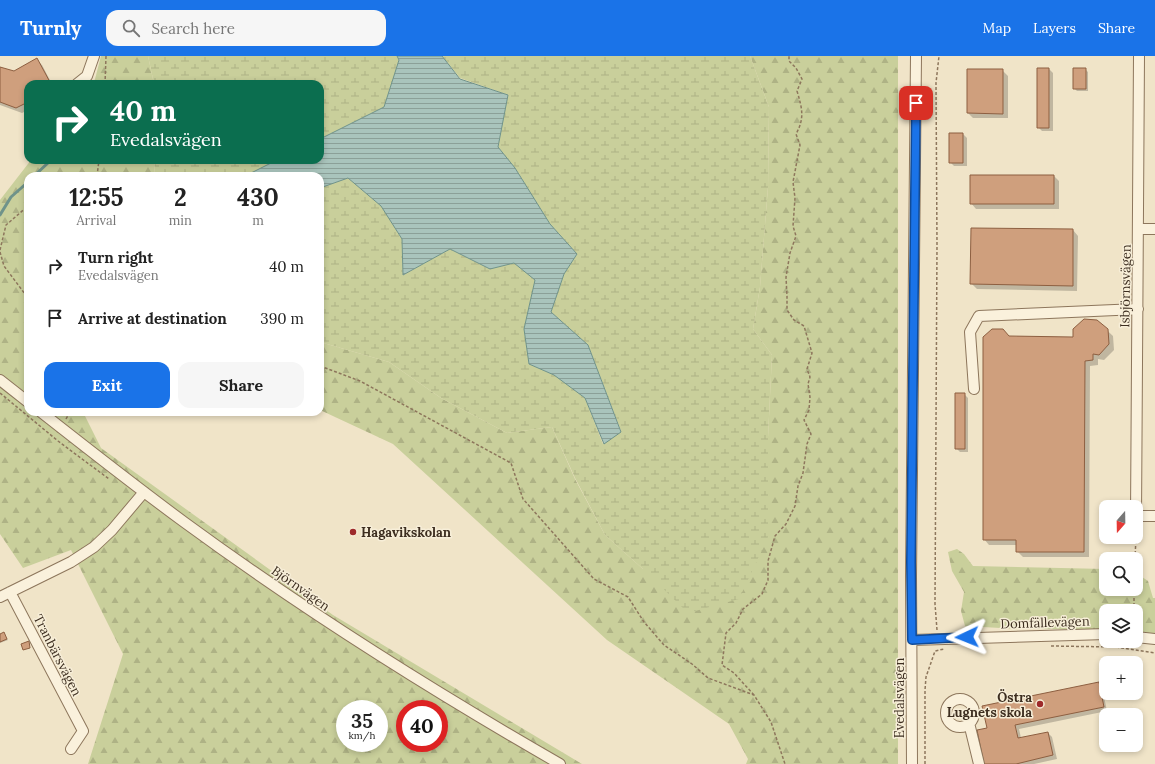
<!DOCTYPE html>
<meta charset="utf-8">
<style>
:root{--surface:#fff;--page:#f6f6f6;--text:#222;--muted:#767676;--accent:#1a73e8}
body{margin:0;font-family:Lora,serif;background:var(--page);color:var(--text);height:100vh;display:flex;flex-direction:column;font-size:15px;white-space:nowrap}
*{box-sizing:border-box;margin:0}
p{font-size:13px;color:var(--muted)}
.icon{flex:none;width:22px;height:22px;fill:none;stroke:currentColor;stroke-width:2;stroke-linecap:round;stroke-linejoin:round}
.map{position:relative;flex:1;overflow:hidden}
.details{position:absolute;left:24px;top:116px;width:300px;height:244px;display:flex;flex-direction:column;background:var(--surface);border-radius:12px;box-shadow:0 2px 6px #0003}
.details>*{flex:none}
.banner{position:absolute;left:24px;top:24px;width:300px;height:84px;border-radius:12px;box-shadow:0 2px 6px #0003;background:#0b6e4f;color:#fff;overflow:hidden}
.needle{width:26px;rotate:200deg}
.tools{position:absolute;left:1099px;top:444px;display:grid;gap:8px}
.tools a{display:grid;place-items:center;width:44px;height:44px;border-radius:8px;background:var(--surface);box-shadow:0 2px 6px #0003;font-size:20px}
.speed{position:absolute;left:336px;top:644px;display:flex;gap:8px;font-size:20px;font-weight:700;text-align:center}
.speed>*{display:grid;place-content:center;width:52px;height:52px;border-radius:50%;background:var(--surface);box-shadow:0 2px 6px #0003;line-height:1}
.speed small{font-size:10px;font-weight:400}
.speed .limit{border:6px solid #d22;background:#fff;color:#111}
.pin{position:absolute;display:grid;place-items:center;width:34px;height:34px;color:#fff;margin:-17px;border-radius:8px;box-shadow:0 2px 6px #0006}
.me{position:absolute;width:44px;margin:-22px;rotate:268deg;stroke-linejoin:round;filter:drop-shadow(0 0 3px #0008)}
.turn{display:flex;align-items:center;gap:14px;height:84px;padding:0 20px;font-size:18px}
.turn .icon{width:52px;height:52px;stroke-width:2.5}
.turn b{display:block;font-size:28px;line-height:34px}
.eta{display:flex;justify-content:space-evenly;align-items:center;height:68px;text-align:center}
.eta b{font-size:24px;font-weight:700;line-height:28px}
.button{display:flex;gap:8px;margin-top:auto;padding:8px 20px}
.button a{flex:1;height:46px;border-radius:12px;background:var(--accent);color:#fff;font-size:16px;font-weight:700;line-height:46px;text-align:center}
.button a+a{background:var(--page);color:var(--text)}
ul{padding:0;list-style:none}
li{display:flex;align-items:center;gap:12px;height:52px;padding:0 20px}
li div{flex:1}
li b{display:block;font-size:15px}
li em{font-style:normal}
header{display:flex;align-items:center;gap:24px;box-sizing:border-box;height:56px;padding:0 20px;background:var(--accent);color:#fff}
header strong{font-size:19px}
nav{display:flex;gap:22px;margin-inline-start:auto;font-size:14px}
.search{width:280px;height:36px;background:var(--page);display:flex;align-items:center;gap:10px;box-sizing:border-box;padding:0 14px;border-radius:12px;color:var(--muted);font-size:15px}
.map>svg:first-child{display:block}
.forest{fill:url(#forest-firs);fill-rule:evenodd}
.wetland{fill:url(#wetland-marsh)}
.water{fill:url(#water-rules);stroke:#6f938a}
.shadow{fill:#0003}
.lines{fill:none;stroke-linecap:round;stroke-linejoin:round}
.stream{stroke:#6f938a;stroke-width:3}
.building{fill:#cf9f7d;stroke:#8d5f41}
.minor-casing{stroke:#8d765c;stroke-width:12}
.path{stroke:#8d765c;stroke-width:1.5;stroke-dasharray:3 2;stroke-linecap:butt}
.minor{stroke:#faf1dc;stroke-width:10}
.route-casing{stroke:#114b97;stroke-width:10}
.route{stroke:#1a73e8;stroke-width:7}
.poi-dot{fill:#9e2a2b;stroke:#f7eed8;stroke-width:1.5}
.labels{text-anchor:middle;stroke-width:3;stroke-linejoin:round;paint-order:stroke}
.street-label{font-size:13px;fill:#3d2e20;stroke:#f7eed8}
.poi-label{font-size:13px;font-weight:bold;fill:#3d2e20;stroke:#f7eed8;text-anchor:start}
</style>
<header>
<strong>Turnly</strong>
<div class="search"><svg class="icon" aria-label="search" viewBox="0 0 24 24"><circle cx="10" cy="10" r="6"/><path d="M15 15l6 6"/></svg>Search here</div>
<nav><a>Map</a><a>Layers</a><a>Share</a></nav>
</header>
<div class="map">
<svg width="1155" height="708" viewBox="0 0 1155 708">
<defs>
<pattern id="forest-firs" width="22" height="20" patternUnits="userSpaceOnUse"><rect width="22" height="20" fill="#c9cf9b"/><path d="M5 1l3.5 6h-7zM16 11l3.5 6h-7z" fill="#aeb285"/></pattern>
<pattern id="wetland-marsh" width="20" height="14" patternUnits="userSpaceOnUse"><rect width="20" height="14" fill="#c9cf9b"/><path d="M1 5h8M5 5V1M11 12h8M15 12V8" fill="none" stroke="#aeb285"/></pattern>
<pattern id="water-rules" width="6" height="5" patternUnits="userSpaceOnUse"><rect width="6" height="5" fill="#a9c4bc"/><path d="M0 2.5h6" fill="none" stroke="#8ba098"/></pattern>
</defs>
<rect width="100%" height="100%" fill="#f0e4c8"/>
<!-- forest -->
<path class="forest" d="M101,0h47l6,28h-61l2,-5z
M750,0h148v708h-152l2,-5 -19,-35 -122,-84 -214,-196 -73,-34v-68l69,20 52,36 66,35 45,-6 23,52 30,56 38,34 125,-132 4,-82 -19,-26 7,-42 8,-100 1,-80z
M31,104h124l-1,16h-126v236h55l18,36 232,167 249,149h-494l35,-110 -52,-104 -48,18 -23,-34v-334zM345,653h34v34h-34zM405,653h34v34h-34z
M957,493l7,5 9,12 133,3v20h30v-16l12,8 5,17h2v37l-19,-4v-20h-30v18h-87l-54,-3 -4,-15 3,-19 -12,-21 -4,-19z"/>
<!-- wetland -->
<path class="wetland" d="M148,0h249l2,4 -15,47 -64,32v-55h-166z
M442,0h308l19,51 -1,80 -8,100 -7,42 19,26 -4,82v100l-29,62 -51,14 -45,-44 -38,-34 -30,-57 -23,-51 -45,6 -66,-35 -52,-36 -69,-20v-154l28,-10 33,28 21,33 1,36 47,-26 40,20 24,-6 21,17 -11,49 5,35 25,11 31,23 18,46 18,-13 -33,-86 -37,-33 13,-38 13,-20 -27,-30 -35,-56 -17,-21 10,-52 -48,-17z
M155,104h122l-32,16h-91z"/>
<!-- water -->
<path class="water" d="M397,0h45l18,23 48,16 -10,52 17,21 35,56 27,30 -13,20 -13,38 37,33 33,87 -17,12 -19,-46 -31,-23 -25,-11 -5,-35 11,-49 -21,-17 -24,6 -40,-20 -47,26 -1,-36 -21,-33 -33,-28 -28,10v-12h-75l32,-16h43v-21l64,-32 15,-47z"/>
<!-- shadow -->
<path class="shadow" d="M37,4l5,5 10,19h-24v26l-6,3 -22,-8v-37l14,4z
M1049,13l4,4v58h-11l-4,-4z
M1085,13l3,3v19h-11l-3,-3z
M1002,14l6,6v42h-35l-5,-5z
M963,78l4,4v28h-13l-4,-4z
M1054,120l5,5v28h-83l-5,-6z
M1073,174l5,6 -1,55 -100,-2 -5,-5z
M1097,265l16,15 1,14 -10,10 -6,-1v6l-8,1 -1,191h-66l-6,-6v-6h-28l-5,-6 25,-202 65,1z
M964,338l4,4v54h-8l-4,-4z
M4,577l4,7 -8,3v-8z
M1098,627l4,4 5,24 -88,18 2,9 27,-5 4,4 5,22 -23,5h-49l3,-35z"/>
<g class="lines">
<!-- stream -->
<path class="stream" d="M151,104l4,1
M34,120l15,-14 8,-2
M0,159l11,-18 17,-15"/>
</g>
<!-- building -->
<path class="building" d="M37,2l14,26h-23v18l-12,6 -16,-6v-35l14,4z
M1037,12h12v60h-12z
M1073,12h13v21h-13z
M967,13h36v45l-36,-1z
M949,77h14v30h-14z
M970,119h84v29h-84z
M971,172l102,1v57l-103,-2z
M1084,263l13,1 11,9 1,15 -10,11 -6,-1v6l-8,1 -1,191h-68v-12h-33v-203l9,-8h11l6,7 64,1v-8z
M955,337h10v56h-10z
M4,576l3,7 -7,3v-8z
M29,585l1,7 -7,2 -2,-6z
M1099,626l5,25 -89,18 3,13 30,-6 5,23 -37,9h-32l-7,-34 10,-2 -5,-22z"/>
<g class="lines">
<!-- minor casing -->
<g class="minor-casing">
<path id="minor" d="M1139,0l-3,460h19
M77,28l10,-8 7,-20
M1139,173h16
M0,324l28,22
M974,333l-4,-57 9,-16 159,-7
M41,356c47,37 94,74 143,110 120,88 247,168 376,242
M10,536l73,139 -12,18
M0,541l71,-35 23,-15 18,-17 32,-38
M1136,581l19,2
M912,584l194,-6
M946 657a14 14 0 1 1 28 0a14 14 0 1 1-28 0Z
M969,667l10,41
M912,708l-1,-187 5,-521"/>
</g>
<!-- path -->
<path class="path" d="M105,28l1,-28
M97,120l2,-16
M0,194l6,-25 22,-19
M0,196l4,14 24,32
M320,310l40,15 151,82 12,36 71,80 34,18 16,25 20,23 28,19 16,14 46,17 17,27 14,42
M0,337l58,48 51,38
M66,363l4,-7
M1135,503l1,-22
M1134,555v-22
M937,574l-2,-26 2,-359 -1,-162 3,-27
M1051,590l65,1 39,6
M754,639l-20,-22 -12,-8 4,-32 10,-10 7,-14 19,-15 6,-14v-19l7,-25 11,-12 9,-18 3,-20 5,-13 4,-29 4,-10 -7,-14 5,-10 1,-13 -2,-13 2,-7 -3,-8 5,-16 -8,-27 -10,-6 -7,-10v-14l-1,-19 4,-24 6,-17 -3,-10 2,-28 -2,-16 7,-37 -4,-11c9,-16 6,-26 1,-43l5,-12 -6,-11 -7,-7v-5
M925,708v-74l1,-13 9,-26 9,-2"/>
<!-- minor -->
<use href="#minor" class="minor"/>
</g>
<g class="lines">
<!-- route casing -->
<g class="route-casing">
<path id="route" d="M916,47l-5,459 1,78 55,-3"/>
</g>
<!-- route -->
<use href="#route" class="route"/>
</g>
<!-- markers -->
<g class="poi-dot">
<circle cx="353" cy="476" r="4"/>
<circle cx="1040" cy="648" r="4"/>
</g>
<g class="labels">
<!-- street labels -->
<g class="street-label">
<text transform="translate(1125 230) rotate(-89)" y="5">Isbjörnsvägen</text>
<text transform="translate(301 532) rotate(35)" y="5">Björnvägen</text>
<text transform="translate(1045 566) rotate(-2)" y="5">Domfällevägen</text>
<text transform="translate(58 599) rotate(63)" y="5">Tranbärsvägen</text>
<text transform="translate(899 642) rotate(-90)" y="5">Evedalsvägen</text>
</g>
<!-- poi labels -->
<g class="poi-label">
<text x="361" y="481">Hagavikskolan</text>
<text x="1032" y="646" text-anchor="end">Östra<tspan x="1032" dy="15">Lugnets skola</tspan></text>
</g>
</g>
</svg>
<div class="tools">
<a><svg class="needle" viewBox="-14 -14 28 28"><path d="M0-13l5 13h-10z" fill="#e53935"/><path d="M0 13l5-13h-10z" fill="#767676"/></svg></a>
<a><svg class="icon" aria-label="search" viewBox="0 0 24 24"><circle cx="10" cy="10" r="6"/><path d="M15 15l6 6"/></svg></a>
<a><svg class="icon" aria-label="layers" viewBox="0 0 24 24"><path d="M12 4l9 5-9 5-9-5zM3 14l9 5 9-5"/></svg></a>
<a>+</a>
<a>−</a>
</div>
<div class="speed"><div>35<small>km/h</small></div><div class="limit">40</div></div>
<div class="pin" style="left:916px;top:47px;background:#d93025"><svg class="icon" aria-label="arrive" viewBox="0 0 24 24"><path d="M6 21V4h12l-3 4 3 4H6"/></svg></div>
<svg class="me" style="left:967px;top:581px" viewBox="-20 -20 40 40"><path d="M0-17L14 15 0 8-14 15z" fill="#1a73e8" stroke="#fff" stroke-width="4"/></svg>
<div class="banner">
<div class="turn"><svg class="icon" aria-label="right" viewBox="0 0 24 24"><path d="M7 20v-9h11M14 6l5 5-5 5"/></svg><div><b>40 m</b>Evedalsvägen</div></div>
</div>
<section class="details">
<div class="eta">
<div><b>12:55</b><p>Arrival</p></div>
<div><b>2</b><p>min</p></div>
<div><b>430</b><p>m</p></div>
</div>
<ul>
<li><svg class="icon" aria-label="right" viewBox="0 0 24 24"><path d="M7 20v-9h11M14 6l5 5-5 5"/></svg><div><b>Turn right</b><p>Evedalsvägen</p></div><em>40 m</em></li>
<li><svg class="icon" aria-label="arrive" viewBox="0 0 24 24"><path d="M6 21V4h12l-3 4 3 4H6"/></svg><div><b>Arrive at destination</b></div><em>390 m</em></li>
</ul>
<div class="button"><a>Exit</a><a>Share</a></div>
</section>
</div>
